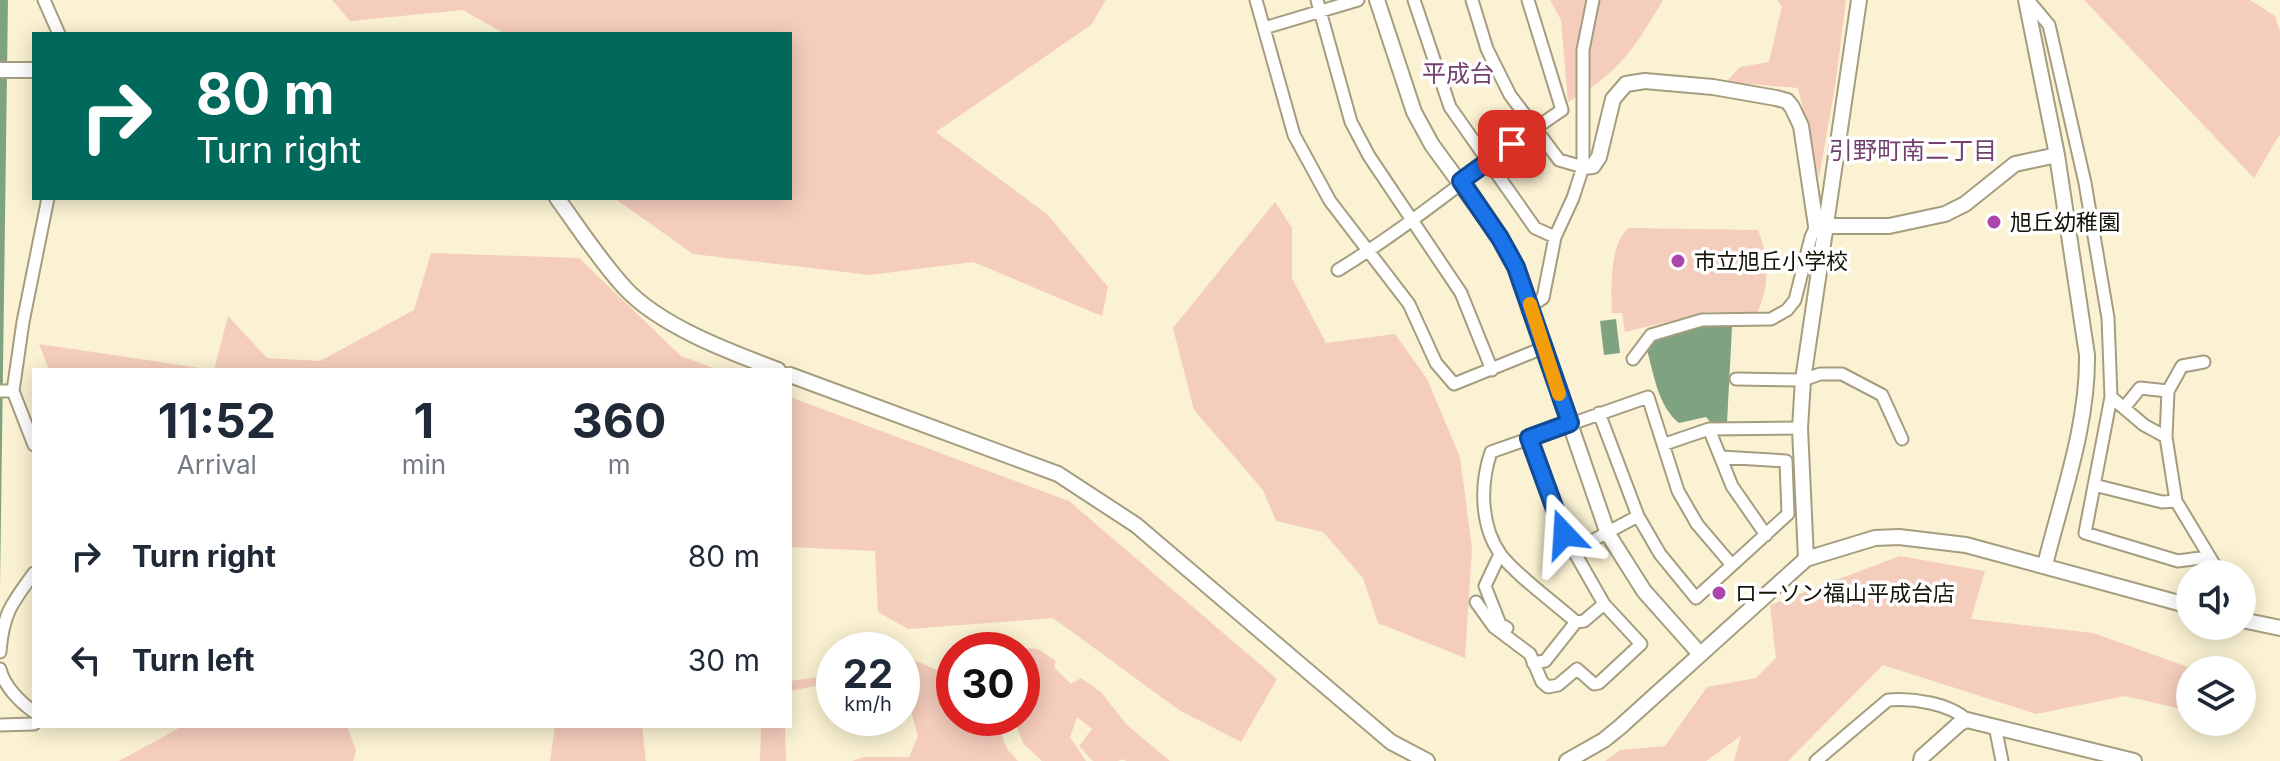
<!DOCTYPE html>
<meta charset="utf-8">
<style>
:root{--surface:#fff;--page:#f2f2f3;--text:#1f2937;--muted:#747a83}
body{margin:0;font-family:Inter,"Noto Sans JP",sans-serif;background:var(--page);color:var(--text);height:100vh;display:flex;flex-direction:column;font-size:30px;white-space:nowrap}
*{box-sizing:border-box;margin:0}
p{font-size:26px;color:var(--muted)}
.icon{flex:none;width:44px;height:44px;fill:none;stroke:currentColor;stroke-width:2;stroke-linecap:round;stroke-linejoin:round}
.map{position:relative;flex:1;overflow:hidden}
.side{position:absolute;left:32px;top:368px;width:760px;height:360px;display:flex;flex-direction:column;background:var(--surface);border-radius:0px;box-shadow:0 4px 20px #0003}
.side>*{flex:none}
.top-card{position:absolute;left:32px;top:32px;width:760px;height:168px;border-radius:0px;box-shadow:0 4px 20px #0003;background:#00695c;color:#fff;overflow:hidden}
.controls{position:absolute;left:2176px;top:560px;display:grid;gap:16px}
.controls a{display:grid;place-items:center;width:80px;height:80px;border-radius:50%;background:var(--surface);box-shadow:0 4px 20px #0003;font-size:40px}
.speed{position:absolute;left:816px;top:632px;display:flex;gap:16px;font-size:40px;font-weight:700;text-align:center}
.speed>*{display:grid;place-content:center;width:104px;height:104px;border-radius:50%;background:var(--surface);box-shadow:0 4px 20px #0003;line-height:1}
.speed small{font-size:20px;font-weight:400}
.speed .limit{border:12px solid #d22;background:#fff;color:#111}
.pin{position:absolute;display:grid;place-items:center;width:68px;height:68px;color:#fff;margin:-34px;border-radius:16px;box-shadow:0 4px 12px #0006}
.me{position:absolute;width:88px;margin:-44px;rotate:340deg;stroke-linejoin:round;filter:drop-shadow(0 0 6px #0008)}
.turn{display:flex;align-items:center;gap:28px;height:168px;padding:0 32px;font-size:36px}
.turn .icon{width:104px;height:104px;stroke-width:2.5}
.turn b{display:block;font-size:56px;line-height:68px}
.eta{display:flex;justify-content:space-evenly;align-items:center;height:136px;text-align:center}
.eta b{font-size:48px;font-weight:700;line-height:56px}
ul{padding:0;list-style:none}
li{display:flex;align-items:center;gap:24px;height:104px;padding:0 32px}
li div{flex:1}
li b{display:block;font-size:30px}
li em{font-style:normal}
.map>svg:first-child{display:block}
.green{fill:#f5cdbd}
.water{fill:#7fa380}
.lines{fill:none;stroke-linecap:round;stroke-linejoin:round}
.minor-casing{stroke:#a59d7f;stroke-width:15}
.tertiary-casing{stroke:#a59d7f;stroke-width:18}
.minor{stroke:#fff;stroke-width:11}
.tertiary{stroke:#fff;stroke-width:14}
.route-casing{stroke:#114b97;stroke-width:20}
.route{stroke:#1a73e8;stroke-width:14}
.slow{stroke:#f59e0b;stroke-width:14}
.poi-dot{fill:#ac46ab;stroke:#fff;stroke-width:3}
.labels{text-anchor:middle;stroke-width:7;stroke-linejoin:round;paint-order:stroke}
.poi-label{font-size:22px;fill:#151207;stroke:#fff;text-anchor:start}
.neighbourhood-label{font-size:24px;fill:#734072;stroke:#fff}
</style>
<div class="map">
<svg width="2280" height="761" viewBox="0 0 2280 761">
<rect width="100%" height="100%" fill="#faf2d2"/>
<!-- green -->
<path class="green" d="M332,0h774l-15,25 -155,107 111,82 61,73 -6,29 -129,-54 -103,13 -177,-21 -79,-56h176v-164h-285l-42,-24 -113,11z
M1550,0h113c-29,49 -44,73 -95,102l-7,-82z
M1777,0h69l-10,80 -17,98 -21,-90 -72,-6 14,-15 29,-5 13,-56z
M2084,0h166l25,16 5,15v103l-26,44z
M1275,202l17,26v50l34,65 69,-9 32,45 33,78 12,92 -7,109 -87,-35 -15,-45 -40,-46 -47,-11 -13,-31 -69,-80 -21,-82z
M1629,228l129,2c11,27 12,56 -1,83l-49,-1 -83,20 -3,-19h-10c-1,-24 -3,-70 17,-85z
M431,253l148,5 102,98 37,14h-669l-10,-26 175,26 14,-54 39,42 53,3 94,-51z
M790,397l279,104 208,178 -36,63 -62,-32 -126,-92 -145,11 -30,-17 -3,-61 -85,-4z
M1900,556l85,15 -14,48 122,14 95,34 2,44 -65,-15 -89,18 -153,-49 -95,96h-54l7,-25 -35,25h-101l15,-11 45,-4 42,-59 49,-9 20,-20 -6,-53z
M978,645l60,4 18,12 -2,6 17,17 10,-6 20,14 25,32 44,37h-44l-3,-2 -5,2h-25l-14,-15 13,-17 -15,-12 -7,20 16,24h-44l-19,-18 -10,-25h9v-68h-61z
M909,658l45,19v41h41l12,31 11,12h-166l12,-4h45l9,-21 -16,-57v-14z
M834,675v7l-44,9v-10z
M183,726h164l9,24 -3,11h-234z
M555,726h87l4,35h-96z
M761,726h24l1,35h-26z"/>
<!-- water -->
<path class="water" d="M0,0h8l-8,589z
M1616,319l4,34 -16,2 -4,-34z
M1700,326l32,1 -5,96 -14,2 -7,-8 -27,6c-21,-17 -25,-48 -32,-73l8,-10z"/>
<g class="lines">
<!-- minor casing -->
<g class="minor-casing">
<path id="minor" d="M44,0l15,34
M1256,0l38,135 36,66 79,103 27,59 18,21 89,-36
M1317,0l34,122 18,34 92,137 31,77
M1414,0l36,107 85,121 20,9
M1472,0l15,49 23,46 49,65 24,7
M2028,0l21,25 36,158 23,135 3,79 33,28 22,12 10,64 44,73
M1264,28l94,-28
M1338,270c79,-48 148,-109 224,-160l-34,-110
M1531,306l12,-8 12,-61 18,-39 10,-31v-117l10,-50
M1633,359l18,-24 51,-15 69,-1 16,-9 8,-10 16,-63 5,-11
M1736,379l67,1 17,-6h22l40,21 20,44
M0,391h13
M2111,397l-26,136 93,28 30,-4
M2124,408l16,-20 28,3
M1599,413l39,103 22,38 36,44 92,-84 -2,-53 -65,-4
M1709,429l23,57 34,49
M2166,437l2,-46 14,-25 22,-4
M1665,444l44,-15 91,-1
M34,445l-21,-54 10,-69 25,-124
M2094,485l68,17 14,-1
M1575,550l63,-34
M1500,554l-15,32 15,38 7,4
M1476,602l18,25 36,27 12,28 6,5 10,-2 19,-16 17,15 5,-1 42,-39 -37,-40 -40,-70 -35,-96
M1576,622l8,-1 20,-17
M0,652c3,-39 12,-49 34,-79
M1533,663l12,-2 31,-39c-20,-18 -60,-47 -75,-67 -21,-29 -21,-71 -10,-103l157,-55 30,94 19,33 34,40
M0,669c4,17 20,33 34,43
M0,725l34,-1
M1995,726l7,35
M1816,761l72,-61c24,-2 61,3 79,20"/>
</g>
<!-- tertiary casing -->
<g class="tertiary-casing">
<path id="tertiary" d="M1377,0l37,112 18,33 68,93 16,29 92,267 36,57 56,63
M2026,0l31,155 30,200c1,71 -25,141 -42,210
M0,70h34
M1583,167l10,-1 6,-9 14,-58 13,-15 19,-3 68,6 63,11 11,3 5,6 9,19 15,100h73l56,-12 20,-10 50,-40 42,-9
M557,198c22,30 43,63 68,90 35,38 105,64 153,82
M790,375l268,99 78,51 255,217 36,19
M1806,559l-6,-131 3,-48 56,-380
M2242,620l38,8
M1567,761l37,-21 16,-13 186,-168 69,-21 24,-1 67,8 224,61
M1921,761l1,-4 38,-34 7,-3 167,41"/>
</g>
<!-- minor -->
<use href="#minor" class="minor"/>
<!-- tertiary -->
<use href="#tertiary" class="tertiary"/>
</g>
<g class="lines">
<!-- route casing -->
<g class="route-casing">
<path id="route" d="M1512,144l-51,37 39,57 16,29 54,156 -41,15 35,96"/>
</g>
<!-- route -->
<use href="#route" class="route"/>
<!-- slow -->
<path class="slow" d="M1530,304l29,90"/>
</g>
<!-- markers -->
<g class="poi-dot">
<circle cx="1994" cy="222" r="8"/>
<circle cx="1678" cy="261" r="8"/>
<circle cx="1719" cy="593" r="8"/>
</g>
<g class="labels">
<!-- poi labels -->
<g class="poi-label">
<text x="2010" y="230">旭丘幼稚園</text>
<text x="1694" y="269">市立旭丘小学校</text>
<text x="1735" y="601">ローソン福山平成台店</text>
</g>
<!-- neighbourhood labels -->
<g class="neighbourhood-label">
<text x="1458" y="82">平成台</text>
<text x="1913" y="159">引野町南二丁目</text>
</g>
</g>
</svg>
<div class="controls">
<a><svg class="icon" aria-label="sound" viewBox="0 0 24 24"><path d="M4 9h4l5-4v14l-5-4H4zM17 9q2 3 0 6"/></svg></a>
<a><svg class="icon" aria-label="layers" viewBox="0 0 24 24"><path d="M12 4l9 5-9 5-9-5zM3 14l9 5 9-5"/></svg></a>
</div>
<div class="speed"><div>22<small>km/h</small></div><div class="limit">30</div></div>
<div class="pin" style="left:1512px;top:144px;background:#d93025"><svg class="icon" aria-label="arrive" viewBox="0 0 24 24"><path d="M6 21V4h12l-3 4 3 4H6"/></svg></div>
<svg class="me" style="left:1564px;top:534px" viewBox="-20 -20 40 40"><path d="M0-17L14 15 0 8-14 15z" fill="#1a73e8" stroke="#fff" stroke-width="4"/></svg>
<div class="top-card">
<div class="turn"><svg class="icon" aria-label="right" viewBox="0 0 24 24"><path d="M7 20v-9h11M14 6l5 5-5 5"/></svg><div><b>80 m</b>Turn right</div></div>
</div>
<section class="side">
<div class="eta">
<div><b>11:52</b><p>Arrival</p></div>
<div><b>1</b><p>min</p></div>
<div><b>360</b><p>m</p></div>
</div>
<ul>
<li><svg class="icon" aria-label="right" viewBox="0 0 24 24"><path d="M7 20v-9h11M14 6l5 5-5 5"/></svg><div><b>Turn right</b></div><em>80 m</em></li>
<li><svg class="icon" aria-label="left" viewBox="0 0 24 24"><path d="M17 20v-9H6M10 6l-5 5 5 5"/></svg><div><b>Turn left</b></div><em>30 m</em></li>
</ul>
</section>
</div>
